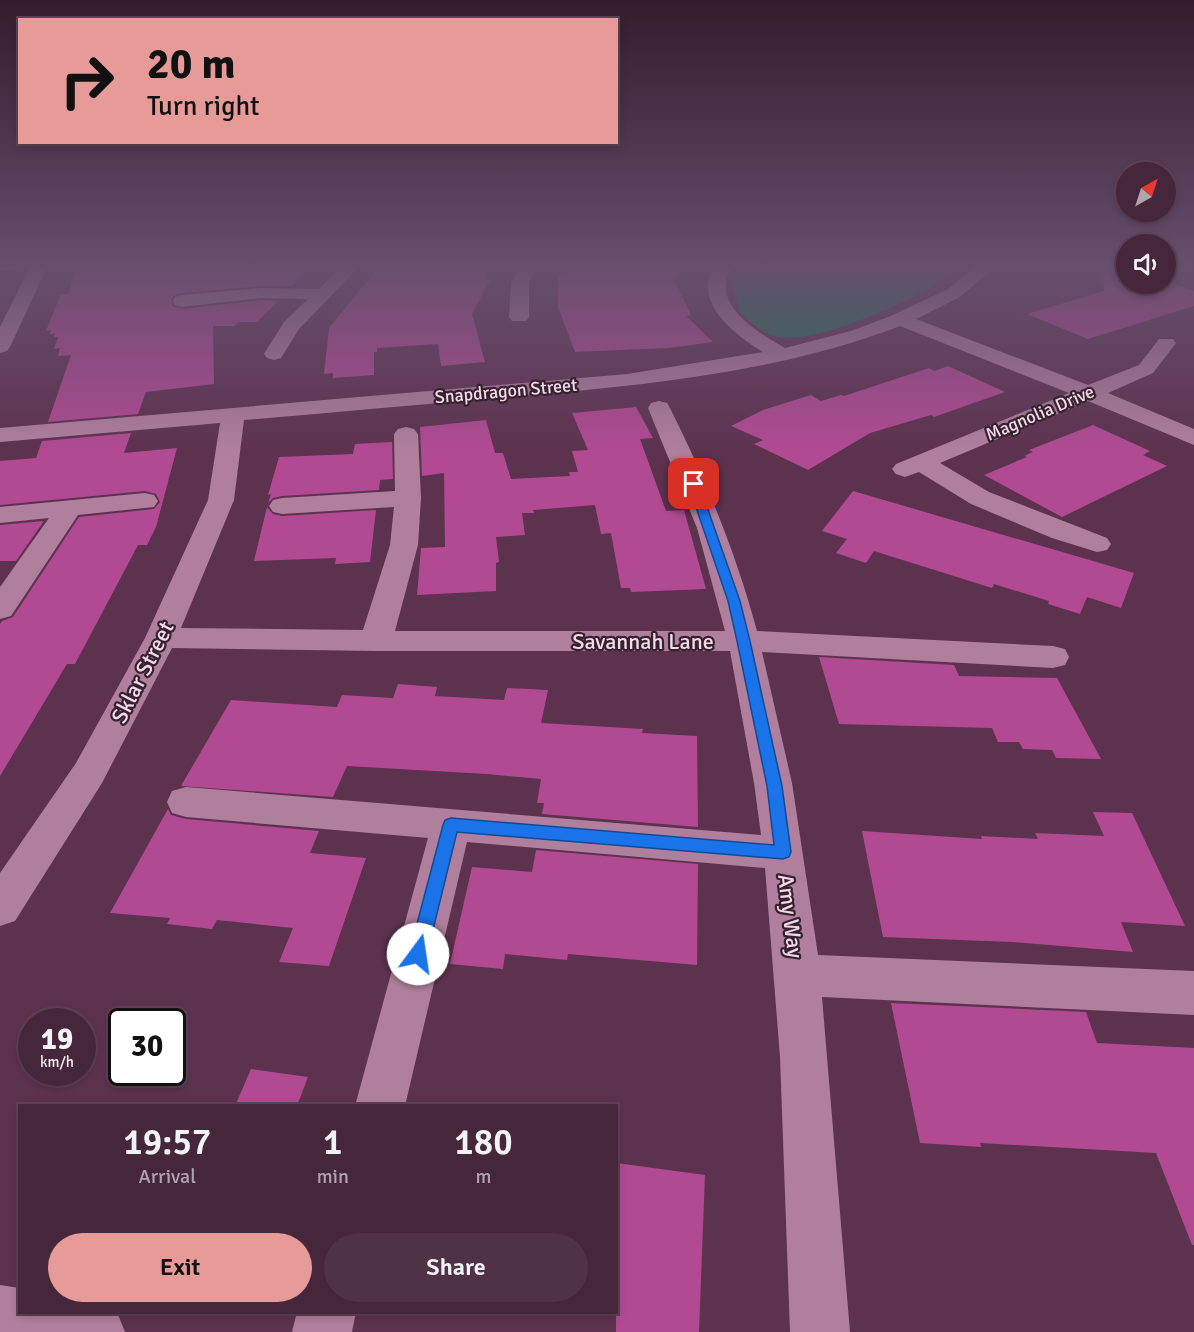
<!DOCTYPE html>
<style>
:root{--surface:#46263b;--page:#503246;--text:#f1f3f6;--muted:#b0a5af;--line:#5e4355;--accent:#e69b98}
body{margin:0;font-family:Signika,sans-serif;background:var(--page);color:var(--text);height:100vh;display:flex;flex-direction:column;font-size:22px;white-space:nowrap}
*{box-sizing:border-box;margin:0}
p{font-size:20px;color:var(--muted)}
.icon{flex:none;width:33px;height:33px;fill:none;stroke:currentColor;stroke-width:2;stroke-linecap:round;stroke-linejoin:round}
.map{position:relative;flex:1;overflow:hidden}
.side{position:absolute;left:18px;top:1104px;width:600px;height:210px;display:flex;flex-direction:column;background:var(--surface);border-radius:0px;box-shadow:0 3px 9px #0003,0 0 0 2px var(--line)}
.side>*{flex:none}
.guide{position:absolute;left:18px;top:18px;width:600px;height:126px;border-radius:0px;box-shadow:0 3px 9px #0003,0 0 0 2px var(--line);background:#e69b98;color:#111;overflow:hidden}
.needle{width:39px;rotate:39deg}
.buttons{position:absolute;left:1116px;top:162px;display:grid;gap:12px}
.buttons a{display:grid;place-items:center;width:60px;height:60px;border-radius:50%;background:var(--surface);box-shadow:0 3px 9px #0003,0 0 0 2px var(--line);font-size:30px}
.speed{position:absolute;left:18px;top:1008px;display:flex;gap:12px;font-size:30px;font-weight:700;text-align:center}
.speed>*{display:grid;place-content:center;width:78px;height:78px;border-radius:50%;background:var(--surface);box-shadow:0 3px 9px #0003,0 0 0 2px var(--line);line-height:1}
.speed small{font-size:15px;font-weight:400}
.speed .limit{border:3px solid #111;border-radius:9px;background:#fff;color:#111}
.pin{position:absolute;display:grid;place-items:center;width:51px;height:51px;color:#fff;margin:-26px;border-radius:12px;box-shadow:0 3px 9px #0006}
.me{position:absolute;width:66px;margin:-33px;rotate:14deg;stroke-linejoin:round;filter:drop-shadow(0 0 4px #0008)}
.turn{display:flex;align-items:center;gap:21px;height:126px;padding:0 30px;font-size:27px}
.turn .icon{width:78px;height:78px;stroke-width:2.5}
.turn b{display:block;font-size:42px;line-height:51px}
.eta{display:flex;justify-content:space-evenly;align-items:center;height:102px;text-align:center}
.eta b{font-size:36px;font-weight:600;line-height:42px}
.cta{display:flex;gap:12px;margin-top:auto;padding:12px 30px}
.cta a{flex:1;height:69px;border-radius:36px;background:var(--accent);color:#111;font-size:24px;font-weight:600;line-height:69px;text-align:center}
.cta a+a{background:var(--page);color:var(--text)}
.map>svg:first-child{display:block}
.green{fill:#11754e}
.building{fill:#b14a93}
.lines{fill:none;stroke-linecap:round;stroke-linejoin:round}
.minor{fill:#b07f9e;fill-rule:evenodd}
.route{fill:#1a73e8;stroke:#114b97;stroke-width:1.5}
.labels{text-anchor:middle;stroke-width:4.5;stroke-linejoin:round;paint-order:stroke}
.far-street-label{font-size:18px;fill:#f6daeb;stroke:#36222f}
.street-label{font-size:22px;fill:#f6daeb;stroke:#36222f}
</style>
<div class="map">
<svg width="1194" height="1332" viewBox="0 0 1194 1332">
<rect width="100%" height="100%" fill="#5d324f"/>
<!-- green -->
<path class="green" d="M741,265h226c-37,27 -148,83 -193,71 -14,-4 -27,-17 -37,-27l2,-3c-8,-16 -10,-27 2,-41z"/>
<!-- building -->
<path class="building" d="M385,265l70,2 1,-2h38l-9,15h5l-18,34 13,48 -44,4 -3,-22 -61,4v4h-3v23l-41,3v-5l-9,1 5,-46 48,-59h4z
M572,265h117l-15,15 17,35 -5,1 27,26 -44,6 -94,4 -17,-45v-32h8z
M1115,265h11v19h40v-17h3l3,16 22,8v15l-106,33 -61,-25 77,-23 -1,-23 12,1z
M312,266l-20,20h-31l-79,7 -9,3 -2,4 2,6 9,3 79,-9 17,1 -21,21h-18l-5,4h-21l1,58 -68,8 -8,22 -90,8 23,-67 -13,1 2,-8 -6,1 4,-12h-4l1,-4 -5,1 1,-4 -5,1 15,-37h7l8,-22 40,-4 -1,5 117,-6z
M948,366l57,26 -71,25 -3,-2 -61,18 -62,37 -54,-26 9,-4 -32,-14 32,-16 48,-15 10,6 20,-6 3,1 85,-28 5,3z
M636,407l17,31 -13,1 26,72 18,-1 22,79 -75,3 -1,-4h-9l-10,-55 -10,1 -6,-29 -62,5 1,3h-12l3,22 -29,2 3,25 -3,1v28l-79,4 4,-47 24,-1 -1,-74 -22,3 -2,-49 66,-7 9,33h8l8,26 59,-3 -1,-4h9l-6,-21 16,-1 -16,-37z
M1093,425l57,26 -7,4 24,11 -105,51 -78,-42 43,-18 -3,-1 9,-4 -4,-2z
M131,433l-7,20 53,-5 -21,79 -9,18h-9l-63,119h-8l-67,112v-152l2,-3 11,-4 66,-100 75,-8 6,-7 -4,-8 -11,-3 -145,14v-44l36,-3 6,-17z
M392,442l1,37 -13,1 -1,10 -97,6 -9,2 -5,5 3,-9 -3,1 11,-38 74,-3 2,-10z
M853,491l281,82 -13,35 -34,-11 -7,17 -32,-10 1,-3 -55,-17 -2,4 -118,-37 -8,12 -30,-10 11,-14 -25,-8z
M267,507l6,7 9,2 94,-6 -6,52 -35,2 1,-6 -82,3z
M44,521l-28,40h-16v-36z
M819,657l135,8 5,11 98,2 44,81 -45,-1 -4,-8 -29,-1 -4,-7h-21l-6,-14 -153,-4z
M398,684l39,3 -2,9 69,4 3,-12 41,2 -7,33 102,6 -1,4 55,3 1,91 -156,-13 2,-11h-7l4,-24 -54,-5 -140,-8 -14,31 -152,-11 50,-86 106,7 5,-12 51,3z
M168,809l3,6 15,4 133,12 -9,22 56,5 -37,108 -50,-4 14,-34 -76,-8 -5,9 -45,-5 3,-6 -60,-5z
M1093,812l39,1 53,113 -64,-4 12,30 -121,-10 -129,-5 -21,-106 120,8 -1,-3 57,3 -3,-6 69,3z
M536,850l162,14 -1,101 -129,-11 -1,6 -62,-6 -2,15 -53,-5 22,-97 60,5z
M891,1003l195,9 11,31 97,5v197h-2l-36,-92 -176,-10 1,4 -61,-4z
M251,1069l57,8 -11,29h-62z
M616,1163l89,12 -6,157h-83z"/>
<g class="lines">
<!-- minor -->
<path class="minor" d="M0,265h23l-2,4 -21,2z
M31,265h17l-38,82 -3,4 -7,2v-26z
M343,265h18l-62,64 -18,29 -7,2 -7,-2 -3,-4 20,-32 24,-23 -47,-1 -79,9 -7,-2 -2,-4 2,-4 7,-2 79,-7 58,1z
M522,265h17l-10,18v34l-3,4h-14l-3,-4 2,-34z
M716,265h17c-26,38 24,67 52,83l66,-17 42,-16 55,-26 30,-24h19l-37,32 -44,22 172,66 51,-20 20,-26h14l3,4 -23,30 -45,20 86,36v16l-106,-44 -148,62 49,29 118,46 4,6 -4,6 -10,2 -45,-14 -81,-34 -52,-32 -14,5 -9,-3 -4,-5 4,-5 173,-71 -169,-67c-120,46 -252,59 -379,70 -93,8 -185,16 -277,24l-10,80 -53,128 182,2 27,-85 4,-38 -112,7 -9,-2 -4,-6 4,-6 9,-2 113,-7 -1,-57 4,-5 8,-2 8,2 4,5 3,64 -3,47 -23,86h330l-28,-103 -49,-120 3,-5 8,-2 8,2 3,5c36,72 66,145 87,223l296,15 12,3 4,8 -4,8 -12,3 -291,-16 30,131 26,172 376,16v44l-372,-18 28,335h-60l-10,-275 -15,-189 -298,-26 -62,264h-50l73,-268 -242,-21 -14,-4 -5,-11 5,-11 14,-4 575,48 -7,-52 -24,-132h-354l-204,-3 -70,135 -87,138 -15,5v-53l76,-110 69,-125 63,-138 12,-77 -220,19v-14l627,-54 136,-22c-27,-16 -74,-52 -47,-87z
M145,493l9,2 4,6 -4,6 -76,8 -67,101 -11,3v-32l49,-69 -49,5v-16z
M0,1285l20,3v24h97l8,20h-125z
M297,1312h59l-4,20h-60z"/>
</g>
<!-- sky -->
<linearGradient id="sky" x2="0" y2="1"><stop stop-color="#331c2b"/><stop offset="0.59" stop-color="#674f6e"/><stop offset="1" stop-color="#674f6e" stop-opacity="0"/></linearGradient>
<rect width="1194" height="452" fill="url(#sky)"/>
<!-- route -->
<path class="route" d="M694,481l5,3 41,117 10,40 32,145 9,66 -2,5 -6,2 -326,-27 -30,122 -2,6 -7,3 -6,-3 -3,-6 34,-129 2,-5 6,-2 323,27 -7,-59 -30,-145 -9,-40 -40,-117z"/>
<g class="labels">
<!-- far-street labels -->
<g class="far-street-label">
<text transform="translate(506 391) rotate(-5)" y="6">Snapdragon Street</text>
<text transform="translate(1040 413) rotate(-23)" y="6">Magnolia Drive</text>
</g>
<!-- street labels -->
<g class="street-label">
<text x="643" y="649">Savannah Lane</text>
<text transform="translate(142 672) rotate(-63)" y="8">Sklar Street</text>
<text transform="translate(791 916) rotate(83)" y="8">Amy Way</text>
</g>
</g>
</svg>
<div class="buttons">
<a><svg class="needle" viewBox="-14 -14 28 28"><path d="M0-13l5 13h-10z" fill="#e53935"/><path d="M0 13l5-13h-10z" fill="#b0a5af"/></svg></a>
<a><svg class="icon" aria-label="sound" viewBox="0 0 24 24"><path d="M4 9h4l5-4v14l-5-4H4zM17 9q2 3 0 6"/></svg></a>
</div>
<div class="speed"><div>19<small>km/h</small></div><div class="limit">30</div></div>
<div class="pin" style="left:694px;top:484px;background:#d93025"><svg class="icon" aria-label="arrive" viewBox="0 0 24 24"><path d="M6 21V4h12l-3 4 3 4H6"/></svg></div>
<svg class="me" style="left:418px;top:954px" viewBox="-20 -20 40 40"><circle r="19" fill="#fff"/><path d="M0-13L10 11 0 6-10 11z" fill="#1a73e8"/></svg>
<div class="guide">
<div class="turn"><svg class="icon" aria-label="right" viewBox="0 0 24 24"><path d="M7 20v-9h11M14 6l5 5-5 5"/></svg><div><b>20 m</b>Turn right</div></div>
</div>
<section class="side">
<div class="eta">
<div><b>19:57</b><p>Arrival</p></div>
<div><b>1</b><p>min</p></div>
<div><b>180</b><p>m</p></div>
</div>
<div class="cta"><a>Exit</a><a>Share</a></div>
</section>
</div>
